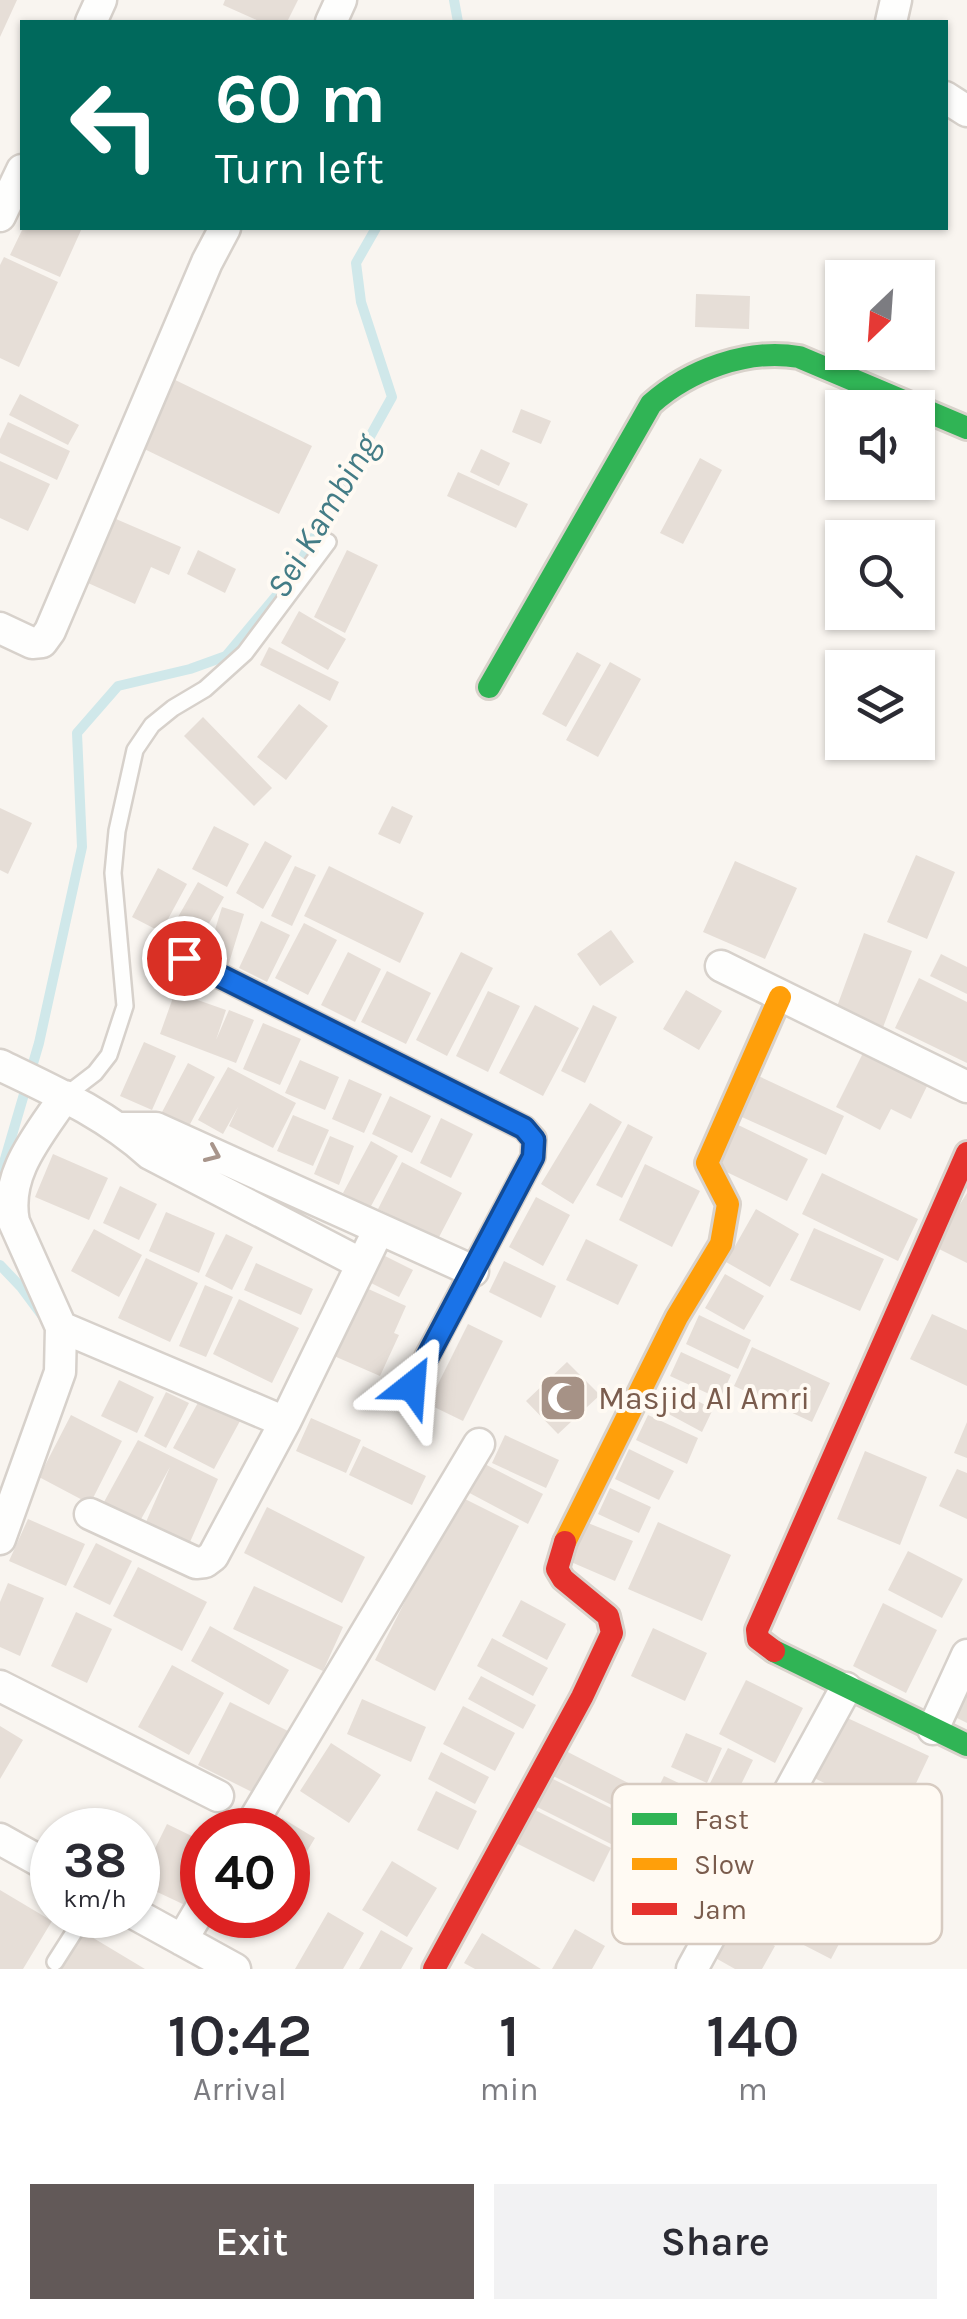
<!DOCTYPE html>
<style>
:root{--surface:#fff;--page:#f2f2f3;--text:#2b2b33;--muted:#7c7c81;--accent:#625958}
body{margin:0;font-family:Karla,sans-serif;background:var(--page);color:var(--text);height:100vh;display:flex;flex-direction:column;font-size:38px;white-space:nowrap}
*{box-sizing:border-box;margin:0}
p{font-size:32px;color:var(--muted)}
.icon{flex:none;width:55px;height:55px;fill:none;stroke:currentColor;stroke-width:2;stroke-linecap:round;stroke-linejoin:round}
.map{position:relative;height:1969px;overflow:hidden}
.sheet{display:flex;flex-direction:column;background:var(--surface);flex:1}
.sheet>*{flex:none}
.top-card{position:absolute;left:20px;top:20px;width:928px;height:210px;border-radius:0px;box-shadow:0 2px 8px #0004;background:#00695c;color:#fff;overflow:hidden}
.needle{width:65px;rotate:205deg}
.buttons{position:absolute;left:825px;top:260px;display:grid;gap:20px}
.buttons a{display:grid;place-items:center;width:110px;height:110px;border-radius:0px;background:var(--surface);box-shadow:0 2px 8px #0004;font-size:50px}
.speed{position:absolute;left:30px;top:1808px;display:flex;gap:20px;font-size:50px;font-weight:700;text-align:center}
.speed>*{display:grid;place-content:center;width:130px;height:130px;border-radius:50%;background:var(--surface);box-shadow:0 2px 8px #0004;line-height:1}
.speed small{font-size:25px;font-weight:400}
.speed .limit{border:15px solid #d22;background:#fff;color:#111}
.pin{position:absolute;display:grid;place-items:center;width:85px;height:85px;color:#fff;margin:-42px;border:5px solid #fff;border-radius:50%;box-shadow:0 2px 10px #0007}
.me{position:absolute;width:110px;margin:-55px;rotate:28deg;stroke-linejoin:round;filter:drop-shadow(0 0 8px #0008)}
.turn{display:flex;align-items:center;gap:35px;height:210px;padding:0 30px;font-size:45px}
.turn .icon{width:130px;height:130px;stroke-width:2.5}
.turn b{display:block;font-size:70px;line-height:85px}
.eta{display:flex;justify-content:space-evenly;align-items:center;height:170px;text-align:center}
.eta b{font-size:60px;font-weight:600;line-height:70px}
.cta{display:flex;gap:20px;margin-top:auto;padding:20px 30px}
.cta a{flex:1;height:115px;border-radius:0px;background:var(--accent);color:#fff;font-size:40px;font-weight:600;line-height:115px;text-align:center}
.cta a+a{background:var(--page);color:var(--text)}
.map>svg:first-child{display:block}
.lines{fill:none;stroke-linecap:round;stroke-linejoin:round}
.stream{stroke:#d0e8ea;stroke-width:10}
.building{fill:#e6ded7}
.lane-casing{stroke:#d7d1cb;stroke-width:20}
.street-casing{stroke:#d7d1cb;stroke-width:35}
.fast-casing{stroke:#d9d2cb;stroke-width:28}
.slow-casing{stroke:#d9d2cb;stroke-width:28}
.jam-casing{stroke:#d9d2cb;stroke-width:28}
.lane{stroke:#fefefd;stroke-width:15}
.street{stroke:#fefefd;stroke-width:30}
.fast{stroke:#30b455;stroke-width:22}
.slow{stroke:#ff9f0a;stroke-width:22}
.jam{stroke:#e5322d;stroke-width:22}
.oneway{stroke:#a8958b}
.route-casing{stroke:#114b97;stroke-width:25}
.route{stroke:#1a73e8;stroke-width:18}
.labels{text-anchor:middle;stroke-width:8;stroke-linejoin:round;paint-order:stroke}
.poi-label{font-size:32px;fill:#7a5c4d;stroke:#fffaf3;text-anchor:start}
.water-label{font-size:35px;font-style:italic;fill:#437c86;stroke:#fffaf3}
.key{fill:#fffaf3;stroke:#d7cbc1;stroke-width:2.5}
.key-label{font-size:28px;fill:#7a5c4d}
</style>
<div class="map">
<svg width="967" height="1969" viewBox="0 0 967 1969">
<rect width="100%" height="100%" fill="#f9f5f0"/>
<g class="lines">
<!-- stream -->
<path class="stream" d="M454,0l4,22
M0,1176l39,-133 43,-196 -5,-114 41,-47 72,-17 36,-13 66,-79 100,-180 -31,-95 -5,-39 20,-35
M0,1265l21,22 23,31"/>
</g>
<!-- building -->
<path class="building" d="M0,0h17l-17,37z
M225,0h73l-11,22h-26l-38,-17z
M23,228h59l-22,49 -50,-22z
M4,257l54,25 -39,85 -19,-9v-93z
M696,294l54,2 -1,33 -54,-2z
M169,377l143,69 -33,68 -143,-69z
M20,394l59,31 -11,20 -59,-30z
M521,409l30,12 -10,23 -29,-12z
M8,422l62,29 -13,29 -57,-27v-14z
M481,449l29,14 -11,23 -29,-14z
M700,458l22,12 -39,74 -23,-11z
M0,461l50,23 -22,47 -28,-13z
M458,472l70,32 -12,24 -69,-32z
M116,519l65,28 -12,28 -18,-8 -16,37 -47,-21z
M198,550l38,19 -11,24 -38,-19z
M347,550l31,15 -33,68 -31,-16z
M299,611l47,28 -18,31 -47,-27z
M269,647l70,35 -9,19 -70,-36z
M577,652l24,13 -35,62 -24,-13z
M610,662l31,17 -43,78 -32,-17z
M299,704l29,22 -42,54 -29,-23z
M203,717l69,71 -18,18 -70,-70z
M392,806l21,10 -13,28 -22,-10z
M0,808l32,15 -24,51 -8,-4z
M214,826l35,18 -22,43 -35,-18z
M265,841l27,15 -29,53 -27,-16z
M916,855l39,17 -28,67 -40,-17z
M735,861l62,27 -32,71 -62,-27z
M295,866l21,9 -24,51 -21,-10z
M329,866l95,47 -24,50 -96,-47z
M158,868l29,16 -26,48 -29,-15z
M198,882l26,15 -28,49 -26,-15z
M222,907l22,7 -16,52 -22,-7z
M261,921l29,14 -23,47 -28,-14z
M304,923l33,17 -29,55 -33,-17z
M611,930l23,32 -34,24 -23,-32z
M864,933l48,18 -30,79 -47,-18z
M348,952l33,17 -26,53 -34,-17z
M461,952l32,16 -46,88 -31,-16z
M941,954l26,13v27l-37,-18z
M387,971l44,22 -25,51 -45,-22z
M919,978l48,24v61l-72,-35z
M686,990l36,21 -23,39 -36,-21z
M488,991l32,15 -32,66 -32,-16z
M175,992l51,18 -10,30 13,-30 25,10 -18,43 -76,-29z
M535,1005l44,23 -36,68 -44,-23z
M593,1005l24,12 -32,66 -24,-12z
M263,1023l38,16 -21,46 -37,-16z
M144,1042l32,14 -24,54 -32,-14z
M865,1049l64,33 -18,37 -20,-10 -11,21 -44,-23z
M300,1060l39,17 -14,33 -40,-17z
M188,1063l27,14 -27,51 -27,-14z
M228,1067l68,36 -23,45 -44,-22 9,-19 -15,27 -25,-14z
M752,1073l92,43 -18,39 -93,-42z
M349,1079l33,15 -18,39 -32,-14z
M390,1096l41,20 -19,37 -40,-19z
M590,1103l32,19 -49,82 -32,-20z
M293,1115l36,15 -16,36 -36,-15z
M441,1118l32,16 -22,44 -31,-15z
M730,1121l78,38 -21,42 -77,-37z
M628,1124l25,13 -31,61 -26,-13z
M330,1136l24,10 -15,39 -25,-11z
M371,1141l27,15 -28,52 -27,-15z
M53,1154l55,24 -19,42 -54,-23z
M402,1162l60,31 -24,46 -60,-30z
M645,1164l55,27 -28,56 -53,-27z
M822,1173l96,46 -20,42 -96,-47z
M120,1186l37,18 -18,36 -36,-17z
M967,1193v70l-34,-17z
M536,1197l34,18 -27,51 -34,-19z
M756,1209l43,25 -29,53 -44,-25z
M166,1212l49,21 -16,40 -50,-22z
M814,1228l70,31 -24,52 -70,-31z
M94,1229l48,26 -23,42 -48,-26z
M226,1234l27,13 -21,43 -27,-14z
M586,1239l52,26 -20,40 -52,-25z
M377,1252l36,18 -14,27 -36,-18z
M146,1258l52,25 -28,59 -52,-24z
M504,1261l52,25 -15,32 -52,-26z
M256,1263l57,26 -12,26 -57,-25z
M725,1274l39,22 -20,34 -39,-22z
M205,1285l28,12 -27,60 -27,-11z
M364,1287l42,19 -12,27 5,2 -19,41 -46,-20z
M239,1299l60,29 -27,55 -59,-29z
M932,1314l35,16v56l-57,-27z
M699,1315l52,25 -13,29 -52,-25z
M468,1324l35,17 -40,80 -35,-17z
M752,1347l78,36 -18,39 -78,-36z
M681,1352l50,23 -11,24 -50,-23z
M567,1362l33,33 -42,39 -32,-33z
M119,1380l35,17 -17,36 -36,-17z
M676,1390l37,19 -11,23 -37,-20z
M166,1392l23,11 -23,45 -22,-12z
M200,1399l40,22 -26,48 -41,-21z
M71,1415l51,26 -32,63 -51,-27z
M648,1415l50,23 -11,26 -51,-24z
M311,1418l50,22 -15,33 -50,-22z
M967,1422v36l-13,-5z
M505,1435l54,25 -13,28 -54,-25z
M138,1440l80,39 -28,63 -44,-20 24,-55 -30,54 -36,-19z
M363,1446l63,30 -14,29 -63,-30z
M629,1449l45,22 -15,29 -44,-21z
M865,1451l62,26 -27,68 -63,-26z
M477,1460l66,34 -15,30 -66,-35z
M957,1469l10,4v46l-28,-13z
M610,1488l41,19 -12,26 -41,-19z
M459,1496l60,30 -84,165 -60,-31z
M267,1507l98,50 -23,46 -98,-50z
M28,1519l57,25 -19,42 -57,-25z
M658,1522l73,33 -29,66 -74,-32z
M588,1523l45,18 -18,40 -44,-19z
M96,1543l36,18 -22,44 -37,-18z
M908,1551l55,28 -21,39 -54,-28z
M138,1567l69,35 -25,49 -69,-35z
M8,1583l36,15 -24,58 -20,-9v-45z
M254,1586l89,41 -20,44 -90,-42z
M521,1600l45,24 -19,36 -45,-24z
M883,1603l54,27 -31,63 -53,-27z
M76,1612l36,17 -25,54 -36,-17z
M210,1626l79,44 -20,35 -78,-44z
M653,1628l54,25 -22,48 -54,-25z
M492,1638l56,30 -15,28 -56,-30z
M172,1665l52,28 -35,62 -51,-28z
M967,1674v49l-20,-10z
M481,1676l55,29 -13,24 -55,-30z
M746,1680l57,28 -28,55 -56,-29z
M362,1699l64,28 -15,35 -64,-28z
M230,1702l60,30 -32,63 -60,-30z
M463,1706l52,27 -20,38 -52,-27z
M841,1715l88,41 -30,63 -87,-42z
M0,1726l23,14 -23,39z
M686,1733l36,15 -15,35 -36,-16z
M331,1743l50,32 -32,48 -49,-32z
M728,1748l25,12 -21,43 -26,-12z
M562,1749l74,38 -12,24 -75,-37z
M441,1752l48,25 -14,27 -47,-25z
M545,1775l94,47 -14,29 -94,-47z
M664,1776l67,32 -26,52 -66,-33z
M436,1791l41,20 -19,39 -41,-20z
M531,1808l80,40 -17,34 -80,-40z
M282,1818l33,20 -27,45v-53h-14z
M167,1824l35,17v33l-15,32 -49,-23z
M392,1861l45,27 -30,49 -45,-27z
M789,1874l68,36 -26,49 -68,-35z
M0,1890l52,31 -29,48h-23z
M328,1912l36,21 -21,36h-48z
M239,1915h29l-8,13z
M730,1921l45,25 -13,23h-27l-23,-13z
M575,1929l30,17 -13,23h-40z
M80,1930l65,39h-89z
M381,1930l32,18 -12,21h-42z
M482,1933l59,36h-66l-11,-6z"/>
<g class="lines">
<!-- lane casing -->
<g class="lane-casing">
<path id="lane" d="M65,1096l30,-23 14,-18 16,-49 -12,-133 4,-42 18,-81 17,-25 21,-17 32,-19 40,-36 83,-111
M55,1962l30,-47"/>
</g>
<!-- street casing -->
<g class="street-casing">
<path id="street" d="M91,22l10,-22
M331,22l10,-22
M891,22l5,-22
M945,97l22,14
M0,216l22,-46
M0,628l32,15 10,-1 8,-11 157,-369 18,-34
M721,966l246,121
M0,1065c54,26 106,49 150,89l212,110
M121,1128h35l317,143
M61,1327l224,95
M90,1514l106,49 9,-1 8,-6 72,-134 94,-193
M0,1539l60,-167 1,-45 -47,-105c-10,-49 26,-88 51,-126
M0,1686l218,110
M933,1729l34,-74
M248,1830l231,-386
M0,1839l52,29
M137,1915l98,54
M182,1940l20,-34
M692,1969l154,-281"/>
</g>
<!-- fast casing -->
<g class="fast-casing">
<path id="fast" d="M489,687l162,-283c38,-34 97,-56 148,-47l168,71
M774,1651l193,94"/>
</g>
<!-- slow casing -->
<g class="slow-casing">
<path id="slow" d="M184,958l340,170 10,11 -1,18 -121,228
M565,1542l112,-225 44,-73 7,-40 -21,-41 73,-166"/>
</g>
<!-- jam casing -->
<g class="jam-casing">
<path id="jam" d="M774,1651l-16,-12 -1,-9 210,-477
M434,1969l148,-272 30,-64 -4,-17 -45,-37 -6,-10 8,-27"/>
</g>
<!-- lane -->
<use href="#lane" class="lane"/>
<!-- street -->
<use href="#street" class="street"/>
<!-- fast -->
<use href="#fast" class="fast"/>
<!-- slow -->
<use href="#slow" class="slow"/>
<!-- jam -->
<use href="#jam" class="jam"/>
</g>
<!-- one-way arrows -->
<defs><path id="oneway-chevron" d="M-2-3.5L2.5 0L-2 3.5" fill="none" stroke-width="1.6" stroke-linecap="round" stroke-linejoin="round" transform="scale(2.5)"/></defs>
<use class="oneway" href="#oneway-chevron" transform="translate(213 1154) rotate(24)"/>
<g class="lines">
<!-- route casing -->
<g class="route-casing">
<path id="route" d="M184,958l340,170 10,12 -1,17 -121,229"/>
</g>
<!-- route -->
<use href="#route" class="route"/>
</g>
<!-- icons -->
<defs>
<g id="mosque-square" transform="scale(2.5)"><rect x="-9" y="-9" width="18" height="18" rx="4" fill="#a69286" stroke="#fffaf3"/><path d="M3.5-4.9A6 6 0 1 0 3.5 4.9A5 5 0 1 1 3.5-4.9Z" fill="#fff"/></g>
</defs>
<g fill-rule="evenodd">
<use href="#mosque-square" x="563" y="1398"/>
</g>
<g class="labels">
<!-- poi labels -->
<g class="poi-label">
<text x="598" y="1409">Masjid Al Amri</text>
</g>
<!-- water labels -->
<g class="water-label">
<text transform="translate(322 516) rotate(-59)" y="12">Sei Kambing</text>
</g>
</g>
<!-- legend -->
<rect x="612" y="1784" width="330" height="160" rx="15" class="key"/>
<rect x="632" y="1813" width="45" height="12" fill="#30b455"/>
<rect x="632" y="1858" width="45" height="12" fill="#ff9f0a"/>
<rect x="632" y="1903" width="45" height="12" fill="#e5322d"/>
<g class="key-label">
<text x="694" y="1829">Fast</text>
<text x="694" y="1874">Slow</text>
<text x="694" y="1919">Jam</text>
</g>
</svg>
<div class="buttons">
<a><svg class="needle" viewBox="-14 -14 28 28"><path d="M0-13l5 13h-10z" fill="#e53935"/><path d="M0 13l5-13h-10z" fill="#7c7c81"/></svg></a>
<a><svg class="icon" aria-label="sound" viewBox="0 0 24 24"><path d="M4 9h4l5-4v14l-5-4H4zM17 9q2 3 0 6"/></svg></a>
<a><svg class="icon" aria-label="search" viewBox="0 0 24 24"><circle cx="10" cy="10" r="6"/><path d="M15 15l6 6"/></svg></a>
<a><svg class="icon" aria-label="layers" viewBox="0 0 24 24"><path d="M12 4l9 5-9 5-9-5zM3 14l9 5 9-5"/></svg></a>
</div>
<div class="speed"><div>38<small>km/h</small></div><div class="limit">40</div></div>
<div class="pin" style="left:184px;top:958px;background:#d93025"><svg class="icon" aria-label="arrive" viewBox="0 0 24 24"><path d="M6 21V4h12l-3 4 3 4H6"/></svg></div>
<svg class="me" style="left:412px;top:1386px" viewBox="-20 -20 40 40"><path d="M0-17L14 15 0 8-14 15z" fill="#1a73e8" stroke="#fff" stroke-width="4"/></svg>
<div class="top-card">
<div class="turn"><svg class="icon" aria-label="left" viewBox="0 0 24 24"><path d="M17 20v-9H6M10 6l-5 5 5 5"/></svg><div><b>60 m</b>Turn left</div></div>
</div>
</div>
<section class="sheet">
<div class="eta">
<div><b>10:42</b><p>Arrival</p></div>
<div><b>1</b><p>min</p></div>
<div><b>140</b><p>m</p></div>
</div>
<div class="cta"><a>Exit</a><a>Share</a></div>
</section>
